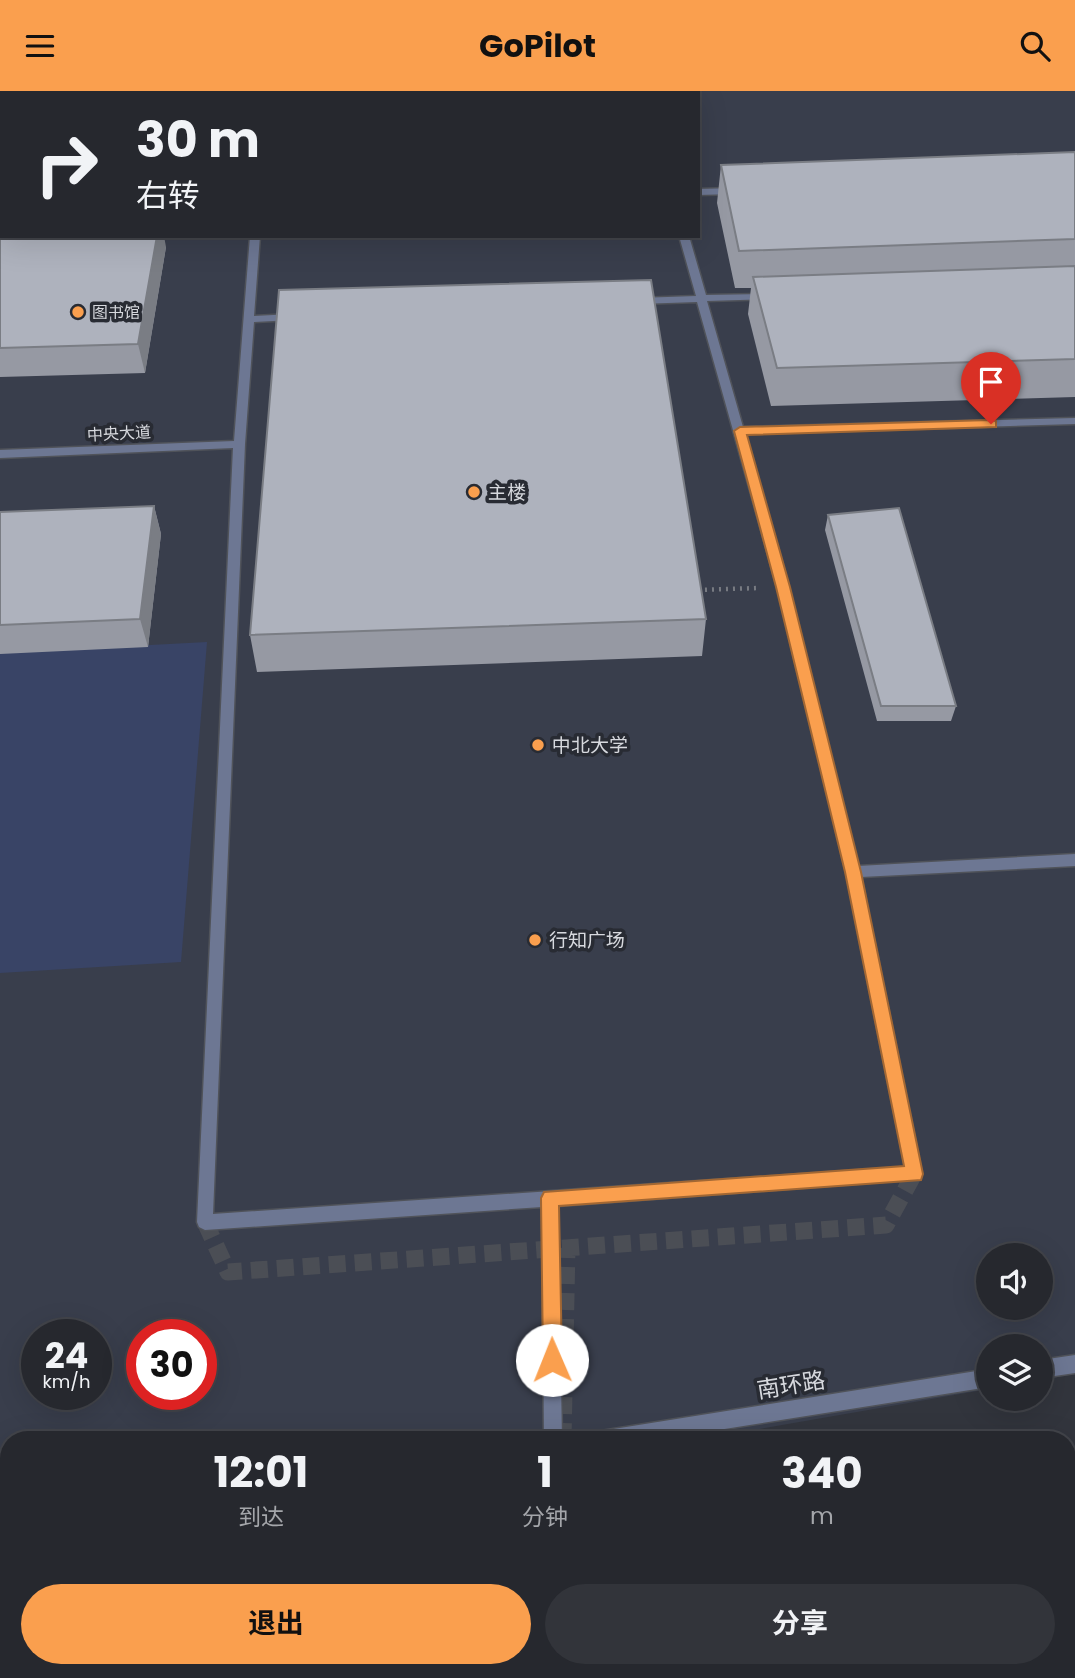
<!DOCTYPE html>
<html lang="zh">
<meta charset="utf-8">
<style>
:root{--surface:#26282e;--page:#32343a;--text:#f1f3f6;--muted:#a4a6aa;--line:#42444a;--accent:#fa9f4e}
body{margin:0;font-family:Poppins,"Noto Sans SC",sans-serif;background:var(--page);color:var(--text);height:100vh;display:flex;flex-direction:column;font-size:26px;white-space:nowrap}
*{box-sizing:border-box;margin:0}
p{font-size:23px;color:var(--muted)}
.icon{flex:none;width:38px;height:38px;fill:none;stroke:currentColor;stroke-width:2;stroke-linecap:round;stroke-linejoin:round}
.map{position:relative;flex:1;overflow:hidden}
.panel{position:absolute;left:0px;top:1340px;width:1076px;height:247px;display:flex;flex-direction:column;background:var(--surface);border-radius:28px 28px 0 0;box-shadow:0 7px 28px #0002,0 0 0 2px var(--line)}
.panel>*{flex:none}
.hud{position:absolute;left:0px;top:0px;width:700px;height:147px;box-shadow:0 7px 28px #0002,0 0 0 2px var(--line);background:#26282e;color:var(--text);overflow:hidden}
.buttons{position:absolute;left:976px;top:1152px;display:grid;gap:14px}
.buttons a{display:grid;place-items:center;width:77px;height:77px;border-radius:50%;background:var(--surface);box-shadow:0 7px 28px #0002,0 0 0 2px var(--line);font-size:35px}
.speed{position:absolute;left:21px;top:1228px;display:flex;gap:14px;font-size:35px;font-weight:700;text-align:center}
.speed>*{display:grid;place-content:center;width:91px;height:91px;border-radius:50%;background:var(--surface);box-shadow:0 7px 28px #0002,0 0 0 2px var(--line);line-height:1}
.speed small{font-size:18px;font-weight:400}
.speed .limit{border:10px solid #d22;background:#fff;color:#111}
.pin{position:absolute;display:grid;place-items:center;width:60px;height:60px;color:#fff;margin:-72px -30px;border-radius:50% 50% 50% 0;rotate:-45deg;box-shadow:0 0 7px #0007}
.pin .icon{rotate:45deg}
.me{position:absolute;width:77px;margin:-38px;rotate:359deg;stroke-linejoin:round;filter:drop-shadow(0 0 5px #0008)}
.turn{display:flex;align-items:center;gap:24px;height:147px;padding:0 21px;font-size:32px}
.turn .icon{width:91px;height:91px;stroke-width:2.5}
.turn b{display:block;font-size:49px;line-height:60px}
.eta{display:flex;justify-content:space-evenly;align-items:center;height:119px;text-align:center}
.eta b{font-size:42px;font-weight:700;line-height:49px}
.action{display:flex;gap:14px;margin-top:auto;padding:14px 21px}
.action a{flex:1;height:80px;border-radius:42px;background:var(--accent);color:#111;font-size:28px;font-weight:700;line-height:80px;text-align:center}
.action a+a{background:var(--page);color:var(--text)}
header{display:flex;justify-content:space-between;align-items:center;height:91px;padding:0 21px;background:var(--accent);color:#111;font-size:32px;font-weight:700}
.map>svg:first-child{display:block}
.built{fill:#393e4c;fill-rule:evenodd}
.green{fill:#394466}
.lines{fill:none;stroke-linecap:round;stroke-linejoin:round}
.street-tunnel{stroke:#4b4e55;stroke-width:17;stroke-dasharray:17 9;stroke-linecap:butt}
.street-casing{stroke:#50535a;stroke-width:3}
.path{stroke:#787b82;stroke-width:4.5;stroke-dasharray:2 5;stroke-linecap:butt}
.street{fill:#6d7793;fill-rule:evenodd}
.rail{stroke:#c3c5ca;stroke-width:6;stroke-dasharray:10 10;stroke-linecap:butt}
.wall{fill:#9699a3}
.shaded-wall{fill:#7a7d84}
.building{fill:#aeb2bd;stroke:#7a7d84;stroke-width:2}
.route{fill:#fa9f4e;stroke:#a26733;stroke-width:2}
.poi-dot{fill:#fa9f4e;stroke:#282b33;stroke-width:2.5}
.labels{text-anchor:middle;stroke-width:7;stroke-linejoin:round;paint-order:stroke}
.far-poi-label{font-size:16px;fill:#d7d9de;stroke:#282b33;text-anchor:start}
.far-street-label{font-size:16px;fill:#d7d9de;stroke:#282b33}
.poi-label{font-size:19px;fill:#d7d9de;stroke:#282b33;text-anchor:start}
.near-street-label{font-size:23px;fill:#d7d9de;stroke:#282b33}
</style>
<header><svg class="icon" aria-label="menu" viewBox="0 0 24 24"><path d="M4 6h16M4 12h16M4 18h16"/></svg>GoPilot<svg class="icon" aria-label="search" viewBox="0 0 24 24"><circle cx="10" cy="10" r="6"/><path d="M15 15l6 6"/></svg></header>
<div class="map">
<svg width="1075" height="1587" viewBox="0 0 1075 1587">
<rect width="100%" height="100%" fill="#32353d"/>
<!-- built -->
<path class="built" d="M0,0h1075v1283l-34,6v-34h-52v43l-293,51h-687v119l-9,2zM2,2h696v143h-696zM989,1164h52v52h-52zM37,1244h59v60h-59zM142,1244h59v60h-59z"/>
<!-- green -->
<path class="green" d="M207,551l-26,320 -181,11v-320z"/>
<g class="lines">
<!-- street-tunnel -->
<path class="street-tunnel" d="M205,1131l23,50 658,-47 28,-51
M563,1349l4,-192
M559,1578v9"/>
<!-- street casing -->
<g class="street-casing">
<path id="street" d="M640,0h8l1,2h-8z
M698,98l37,-1 5,3 -5,3 -37,1z
M250,145h10l-6,80 39,-2 5,3 -5,3 -39,2 -9,122 -32,770 692,-47 -59,-295 -69,-285 -80,-285 -59,2 -5,-3 5,-3 58,-2 -17,-60h10l17,59 66,-1v4l-4,1 -61,2 36,126 332,-9v6l-330,10 44,153 69,279 217,-12v12l-214,11 61,297 -2,5 -362,27 4,234h-18l-2,-233 -337,23 -6,-3 -2,-5 36,-774 -233,10v-8l234,-9z
M1075,1264v18l-34,5v-18z
M989,1278v18l-334,53h-63l3,-6 6,-3z
M9,1446v18l-9,1v-18z"/>
</g>
<!-- path -->
<path class="path" d="M698,499l61,-2"/>
<!-- street -->
<use href="#street" class="street"/>
<!-- rail -->
<path class="rail" d="M1068,1374l7,-2
M0,1571l9,-1"/>
</g>
<!-- wall -->
<path class="wall" d="M1075,61v245l-304,9 -23,-92 3,-26h-16l-18,-85 4,-38z
M0,132l166,24 -21,126 -145,4z
M154,415l7,28 -13,113 -148,7v-142z
M828,424l128,191 -5,15h-74l-52,-191z
M706,528l-4,37 -445,16 -7,-37z"/>
<!-- shaded-wall -->
<path class="shaded-wall" d="M157,145h7l2,11 -21,126 -7,-29z
M154,415l7,28 -13,113 -8,-28z"/>
<!-- building -->
<path class="building" d="M1075,61v87l-336,12 -18,-86z
M0,132h2v13h155l-19,108 -138,4z
M1075,175v93l-298,9 -24,-91z
M651,189l55,339 -456,16 29,-345z
M154,415l-14,113 -140,6v-113z
M899,417l57,198h-75l-53,-191z"/>
<!-- route -->
<path class="route" d="M991,329l5,1v6l-249,8 43,152 71,285 62,302 -2,6 -362,26 3,154 -3,6 -7,3 -7,-3 -2,-6 -2,-162 3,-6 360,-26 -59,-294 -69,-285 -42,-156 6,-4z"/>
<!-- markers -->
<g class="poi-dot">
<circle cx="78" cy="221" r="7"/>
<circle cx="474" cy="401" r="7"/>
<circle cx="538" cy="654" r="7"/>
<circle cx="535" cy="849" r="7"/>
</g>
<g class="labels">
<!-- far-poi labels -->
<g class="far-poi-label">
<text x="92" y="227">图书馆</text>
</g>
<!-- far-street labels -->
<g class="far-street-label">
<text transform="translate(119 342) rotate(-3)" y="6">中央大道</text>
</g>
<!-- poi labels -->
<g class="poi-label">
<text x="488" y="408">主楼</text>
<text x="552" y="661">中北大学</text>
<text x="549" y="856">行知广场</text>
</g>
<!-- near-street labels -->
<g class="near-street-label">
<text transform="translate(791 1294) rotate(-9)" y="8">南环路</text>
</g>
</g>
</svg>
<div class="buttons">
<a><svg class="icon" aria-label="sound" viewBox="0 0 24 24"><path d="M4 9h4l5-4v14l-5-4H4zM17 9q2 3 0 6"/></svg></a>
<a><svg class="icon" aria-label="layers" viewBox="0 0 24 24"><path d="M12 4l9 5-9 5-9-5zM3 14l9 5 9-5"/></svg></a>
</div>
<div class="speed"><div>24<small>km/h</small></div><div class="limit">30</div></div>
<div class="pin" style="left:991px;top:333px;background:#d93025"><svg class="icon" aria-label="arrive" viewBox="0 0 24 24"><path d="M6 21V4h12l-3 4 3 4H6"/></svg></div>
<svg class="me" style="left:552px;top:1269px" viewBox="-20 -20 40 40"><circle r="19" fill="#fff"/><path d="M0-13L10 11 0 6-10 11z" fill="#fa9f4e"/></svg>
<div class="hud">
<div class="turn"><svg class="icon" aria-label="right" viewBox="0 0 24 24"><path d="M7 20v-9h11M14 6l5 5-5 5"/></svg><div><b>30 m</b>右转</div></div>
</div>
<section class="panel">
<div class="eta">
<div><b>12:01</b><p>到达</p></div>
<div><b>1</b><p>分钟</p></div>
<div><b>340</b><p>m</p></div>
</div>
<div class="action"><a>退出</a><a>分享</a></div>
</section>
</div>
